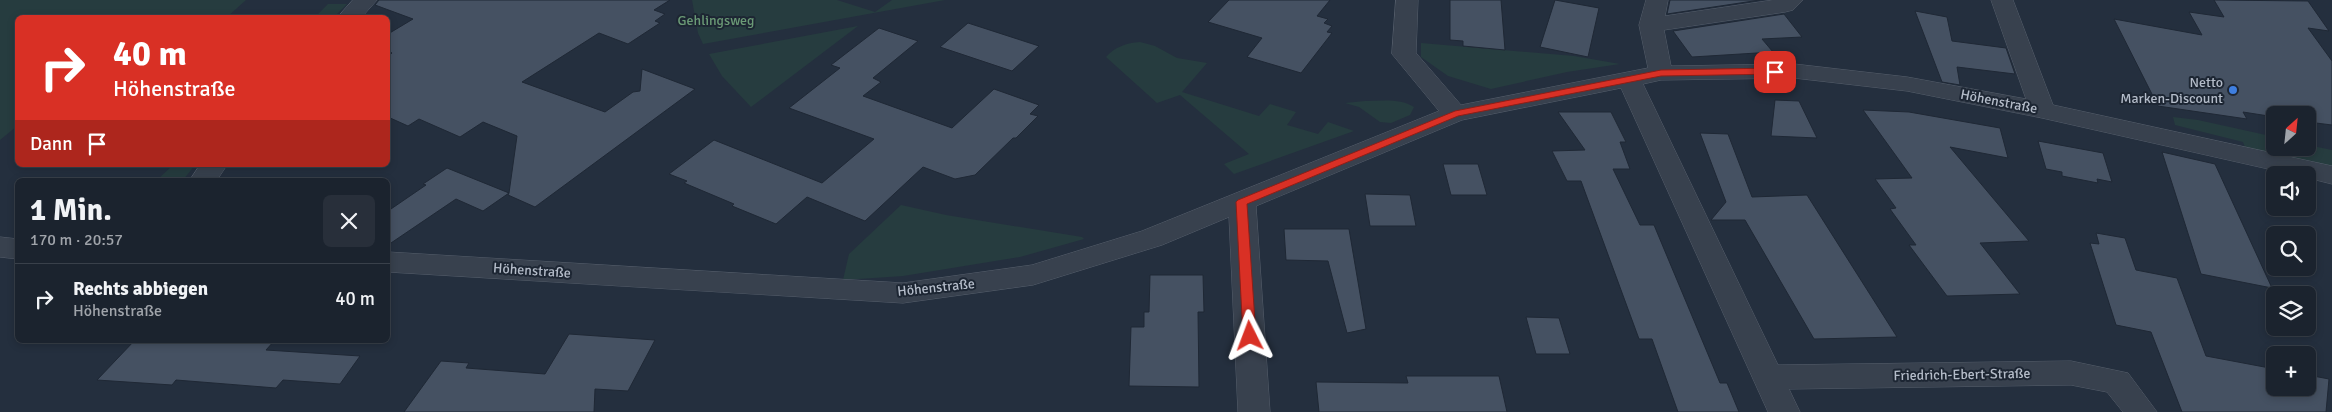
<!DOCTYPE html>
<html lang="de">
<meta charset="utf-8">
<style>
:root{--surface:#1b232e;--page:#282f3a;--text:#f1f3f6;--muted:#a0a4aa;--line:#39404a}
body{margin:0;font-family:Signika,sans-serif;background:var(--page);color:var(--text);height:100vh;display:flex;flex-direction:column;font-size:19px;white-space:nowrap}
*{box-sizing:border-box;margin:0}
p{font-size:16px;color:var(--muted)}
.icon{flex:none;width:28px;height:28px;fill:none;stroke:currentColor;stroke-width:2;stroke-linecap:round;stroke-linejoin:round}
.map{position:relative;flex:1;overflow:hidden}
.side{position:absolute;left:15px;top:178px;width:375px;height:165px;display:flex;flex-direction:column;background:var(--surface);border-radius:8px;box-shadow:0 2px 8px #0003,0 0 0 1px var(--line)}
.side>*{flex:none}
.hud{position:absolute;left:15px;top:15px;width:375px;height:152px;border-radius:8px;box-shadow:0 2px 8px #0003,0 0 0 1px var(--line);background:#d93025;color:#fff;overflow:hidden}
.needle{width:32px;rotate:27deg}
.buttons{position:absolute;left:2266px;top:106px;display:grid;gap:10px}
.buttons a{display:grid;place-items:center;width:50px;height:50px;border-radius:8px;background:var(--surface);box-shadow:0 2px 8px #0003,0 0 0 1px var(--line);font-size:25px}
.pin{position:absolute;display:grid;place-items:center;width:42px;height:42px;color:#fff;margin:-21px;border-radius:10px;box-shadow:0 2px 8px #0006}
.me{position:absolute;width:55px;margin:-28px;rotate:357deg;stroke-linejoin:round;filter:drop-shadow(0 0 4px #0008)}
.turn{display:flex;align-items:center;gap:18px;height:105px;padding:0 15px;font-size:22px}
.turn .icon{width:65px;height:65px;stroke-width:2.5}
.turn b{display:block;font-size:35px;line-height:42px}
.then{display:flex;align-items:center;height:48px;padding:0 15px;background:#0003;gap:10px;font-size:19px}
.round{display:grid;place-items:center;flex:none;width:52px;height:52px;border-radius:8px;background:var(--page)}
.head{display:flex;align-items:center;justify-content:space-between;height:85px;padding:0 15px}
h1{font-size:30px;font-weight:700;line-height:38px}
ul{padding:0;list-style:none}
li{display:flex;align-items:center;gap:15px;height:70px;padding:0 15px;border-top:1px solid var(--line)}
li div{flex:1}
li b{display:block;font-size:19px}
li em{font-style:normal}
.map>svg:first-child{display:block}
.green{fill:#263c3f}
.building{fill:#455162;stroke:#1f2835}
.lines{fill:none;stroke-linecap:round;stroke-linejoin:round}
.minor-casing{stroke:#565f6c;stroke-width:1}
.minor{fill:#38414e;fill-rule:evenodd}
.route{fill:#d93025;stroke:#8d1f18}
.shop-dot{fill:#3f7fe0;stroke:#1d2633;stroke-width:2}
.labels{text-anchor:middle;stroke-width:4;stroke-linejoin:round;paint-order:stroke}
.park-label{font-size:14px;fill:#6b9a76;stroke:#1d2633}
.poi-label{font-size:14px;fill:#b4bcc9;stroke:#1d2633;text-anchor:end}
.street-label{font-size:14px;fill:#b4bcc9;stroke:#1d2633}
</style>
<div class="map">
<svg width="2332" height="412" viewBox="0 0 2332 412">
<rect width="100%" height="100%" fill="#242f3e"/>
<!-- green -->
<path class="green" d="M0,0h246l-19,17 -209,1 -1,108 -17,14z
M692,0h145l38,12 17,-12h53l-242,44 -5,-11z
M328,4h19l-13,13h-19z
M858,26l-107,81 -29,-31 -13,-22z
M1140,42l15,4 22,12 30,5 -25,29 77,24 11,-12 26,8 -9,13 31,9 10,-12 26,9 -120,43 -10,-10 25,-10 -69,-59 -23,8 -51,-46c9,-10 20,-14 34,-15z
M1421,43l153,13 46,8 -53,8 -76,17 -43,-13 -27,-19z
M1365,101c17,0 35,-3 49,6l-4,8 -19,8 -11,-1 -21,-15 -14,-4z
M2173,117l25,3 77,17v11h33v-3l24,5v17l-87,-20 -2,-5 -68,-17z
M173,165h22l-12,15h-26z
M901,205l45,10 136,22 2,2 -64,18 -117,19 -60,4 6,-26z"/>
<!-- building -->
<path class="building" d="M379,0h291l-16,10 11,4 -10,7 5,2 -32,21 -29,-11 -77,49 83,30 28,-20 7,-1 2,-22 53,20 -160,118 -27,-12 1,-2 -26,18 -27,-12 -68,46v-34l38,-26 -3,-1 24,-16 62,25 8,-57 -34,-14 -23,15 -41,-18 -11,7 -20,-9v-61l4,-3 -4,-2v-17l25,-15 -38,-14z
M1229,0h101l-13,16 11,3 -4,4 8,3 -5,6 5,1 -31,40 -54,-16 15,-19 -54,-16z
M1450,0h51l4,50 -42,-4v-5l-13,-1z
M1555,0l44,8 -11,49 -48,-10z
M1670,0h90l-93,14z
M2214,0l94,1 21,30 -21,-3 24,33v64l-24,-3v-7h-33v2l-32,-5 4,7 -89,-13 -44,-87 88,16 -13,-23 35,5z
M1915,11l32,6 5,24 54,7 9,26 -58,-7 3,18 -18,-3z
M1784,14l18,23 -40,2 11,13 -81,5 -19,-26z
M968,23l71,23 -27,25 -72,-24z
M879,28l39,13 -45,37 8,4 -18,14 89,32 42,-39 45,16 -9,9 8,2 -22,22h-3l-38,37 -20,4 -32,-12 -58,54 -58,-24 -31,27 -44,-18 2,-2 -50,-21 3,-2 -18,-7 45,-34 108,43 52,-44 -85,-31 51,-40 -9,-3z
M1775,100l24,1 18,37 -46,-2z
M1863,110l46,2 91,16 8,30 -58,-11 79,94 -49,2 40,51 -73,2 -38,-51h7l-26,-36 6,-1 -21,-29 37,-1z
M1558,112h53l15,30h-6l10,27h-17l27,56h14l66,158h7l12,29h-61l-26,-73h-13l-58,-158h-14l-15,-30 33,-1z
M1700,133l28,1 24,63 55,-2 90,142 -83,2 -69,-119h-34l15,-18z
M2038,141l65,12 9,29 -15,-3 1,4 -36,-7v-4l-16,-3z
M2162,152l53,12 57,124 -71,-14z
M1443,164h35l9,31h-36z
M1365,194l45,1 6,31h-46z
M1284,229h65l17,100 -19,4 -19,-72 -42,-1z
M2096,233l29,5 11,32 41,8 29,78 69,13v19h33v-13l21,4 -3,33h-144l-31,-80 -35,-7 -26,-82 9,1z
M1150,275h53l1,37h-6l1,75 -70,-1 2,-59h13v-15h5z
M1526,317l33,1 11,36h-34z
M569,334l86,6 -27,51 -33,-2 -1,23h-190l37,-51 28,2 -3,5 79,6z
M135,340h140l-9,10 94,6 -20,28 -57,-4 -7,8 -100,-8 -4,5 -75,-5z
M1406,376h93l8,36h-188l-3,-30 92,1z"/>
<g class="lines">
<!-- minor casing -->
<g class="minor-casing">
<path id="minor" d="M353,0h24l-16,18h-24z
M1396,0h22l-2,53 45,52 187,-37 -9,-43 7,-25h22l-3,16 108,-16h30l-10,10 -8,2 -121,18 7,36 123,-2 113,13 119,22 -35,-99h22l40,105 279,61v18l-24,-6v-3h-13l-253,-57 -135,-27 -113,-13 -133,2 -18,4 135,281 293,-4 57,12 29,39h-34l-16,-20 -36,-7 -282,4 11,23h-32l-147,-324 -159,32 -206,86 14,206h-32l-9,-195 -67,28 -129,40 -130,18 -515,-31v-20l515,31 129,-18 110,-34 297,-120 -47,-57z
M200,165h27l-10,15h-27z
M0,237l18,2v20l-18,-2z"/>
</g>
<!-- minor -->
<use href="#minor" class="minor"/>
</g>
<!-- route -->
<path class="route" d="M1775,68l5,4 -1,2 -118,2 -203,40 -211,88 9,132 -6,4 -7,-4 -7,-134 2,-2 217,-89 206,-41z"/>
<!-- markers -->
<circle class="shop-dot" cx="2233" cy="90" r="5"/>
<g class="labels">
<!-- park labels -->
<g class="park-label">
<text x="716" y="25">Gehlingsweg</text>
</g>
<!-- poi labels -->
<g class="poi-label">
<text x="2223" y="87">Netto<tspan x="2223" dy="16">Marken-Discount</tspan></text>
</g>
<!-- street labels -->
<g class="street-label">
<text transform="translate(1999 101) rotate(11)" y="5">Höhenstraße</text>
<text transform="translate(532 270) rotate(4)" y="5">Höhenstraße</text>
<text transform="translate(936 287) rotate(-6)" y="5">Höhenstraße</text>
<text transform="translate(1962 374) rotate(-1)" y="5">Friedrich-Ebert-Straße</text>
</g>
</g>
</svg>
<div class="buttons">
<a><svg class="needle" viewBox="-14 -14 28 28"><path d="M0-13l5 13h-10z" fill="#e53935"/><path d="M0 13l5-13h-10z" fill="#a0a4aa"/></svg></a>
<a><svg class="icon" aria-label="sound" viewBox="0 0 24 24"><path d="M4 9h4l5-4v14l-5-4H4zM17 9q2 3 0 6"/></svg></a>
<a><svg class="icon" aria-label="search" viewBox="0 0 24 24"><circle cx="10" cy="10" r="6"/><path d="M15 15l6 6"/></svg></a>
<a><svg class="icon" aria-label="layers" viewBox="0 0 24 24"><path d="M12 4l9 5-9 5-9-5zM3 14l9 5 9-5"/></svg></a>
<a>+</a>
</div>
<div class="pin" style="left:1775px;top:72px;background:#d93025"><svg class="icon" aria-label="arrive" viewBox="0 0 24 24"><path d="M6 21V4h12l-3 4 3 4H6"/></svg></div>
<svg class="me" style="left:1250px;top:336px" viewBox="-20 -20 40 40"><path d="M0-17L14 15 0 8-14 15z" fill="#d93025" stroke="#fff" stroke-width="4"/></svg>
<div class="hud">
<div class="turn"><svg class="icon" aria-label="right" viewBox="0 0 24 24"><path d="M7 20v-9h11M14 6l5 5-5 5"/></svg><div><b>40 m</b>Höhenstraße</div></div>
<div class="then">Dann<svg class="icon" aria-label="arrive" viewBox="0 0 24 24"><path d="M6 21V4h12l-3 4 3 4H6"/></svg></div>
</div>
<section class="side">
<div class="head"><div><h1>1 Min.</h1><p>170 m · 20:57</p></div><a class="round"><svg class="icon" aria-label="close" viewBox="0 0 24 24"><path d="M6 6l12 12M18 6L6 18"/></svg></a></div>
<ul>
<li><svg class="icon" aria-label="right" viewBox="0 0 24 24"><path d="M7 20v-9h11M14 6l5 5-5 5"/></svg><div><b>Rechts abbiegen</b><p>Höhenstraße</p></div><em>40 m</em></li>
</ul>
</section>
</div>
